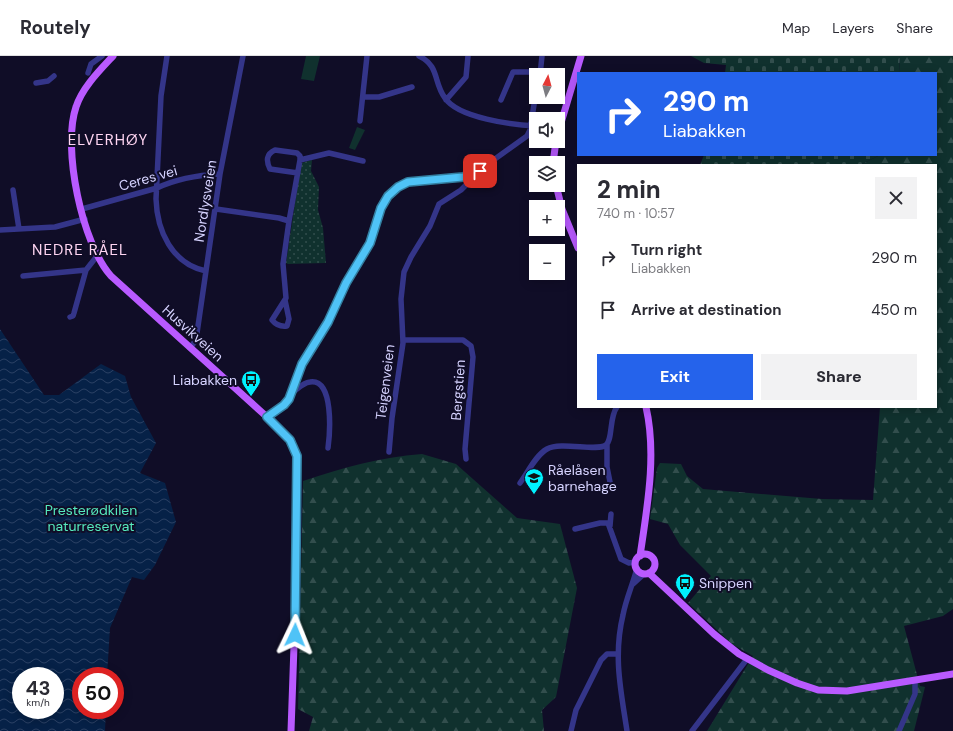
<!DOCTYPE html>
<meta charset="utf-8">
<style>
:root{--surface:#fff;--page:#f2f2f3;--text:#2b2b33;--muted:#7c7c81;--line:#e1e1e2;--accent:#2563eb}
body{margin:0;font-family:"DM Sans",sans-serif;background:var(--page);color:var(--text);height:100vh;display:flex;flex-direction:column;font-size:15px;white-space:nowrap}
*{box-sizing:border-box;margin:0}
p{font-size:13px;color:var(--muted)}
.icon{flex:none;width:22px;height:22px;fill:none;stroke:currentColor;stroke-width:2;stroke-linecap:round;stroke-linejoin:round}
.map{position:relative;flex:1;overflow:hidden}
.drawer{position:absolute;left:577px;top:108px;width:360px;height:244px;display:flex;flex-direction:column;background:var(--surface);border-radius:0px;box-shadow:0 2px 10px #0003}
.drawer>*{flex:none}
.banner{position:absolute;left:577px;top:16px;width:360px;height:84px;border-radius:0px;box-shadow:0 2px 10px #0003;background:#2563eb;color:#fff;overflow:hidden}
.needle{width:26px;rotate:6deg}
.tools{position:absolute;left:529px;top:12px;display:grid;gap:8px}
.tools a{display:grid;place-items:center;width:36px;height:36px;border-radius:0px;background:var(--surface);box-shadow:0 2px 10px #0003;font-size:20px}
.speed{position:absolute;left:12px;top:611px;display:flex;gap:8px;font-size:20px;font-weight:700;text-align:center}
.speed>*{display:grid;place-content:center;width:52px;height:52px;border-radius:50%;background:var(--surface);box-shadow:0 2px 10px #0003;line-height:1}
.speed small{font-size:10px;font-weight:400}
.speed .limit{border:6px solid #d22;background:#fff;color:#111}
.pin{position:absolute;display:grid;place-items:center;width:34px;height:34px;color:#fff;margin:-17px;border-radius:8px;box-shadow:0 2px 6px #0006}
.me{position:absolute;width:44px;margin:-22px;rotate:2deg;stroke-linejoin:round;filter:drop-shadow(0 0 3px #0008)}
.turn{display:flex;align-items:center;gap:14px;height:84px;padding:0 20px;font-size:18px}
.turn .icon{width:52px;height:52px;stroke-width:2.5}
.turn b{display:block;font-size:28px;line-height:34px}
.round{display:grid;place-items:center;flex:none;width:42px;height:42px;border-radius:0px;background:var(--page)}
.overview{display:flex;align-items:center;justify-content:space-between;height:68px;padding:0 20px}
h1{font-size:24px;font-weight:800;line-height:30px}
.button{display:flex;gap:8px;margin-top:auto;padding:8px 20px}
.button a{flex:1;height:46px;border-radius:0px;background:var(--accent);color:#fff;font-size:16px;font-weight:800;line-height:46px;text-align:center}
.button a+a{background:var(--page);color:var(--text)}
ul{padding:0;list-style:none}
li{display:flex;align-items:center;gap:12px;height:52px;padding:0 20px}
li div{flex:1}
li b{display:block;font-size:15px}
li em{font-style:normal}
header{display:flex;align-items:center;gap:24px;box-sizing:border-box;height:56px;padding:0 20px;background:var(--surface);border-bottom:1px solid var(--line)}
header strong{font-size:19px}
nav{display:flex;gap:22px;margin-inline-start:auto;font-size:14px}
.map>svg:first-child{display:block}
.forest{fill:url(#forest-firs)}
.cemetery{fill:url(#cemetery-stones)}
.park{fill:url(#park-dots)}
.pitch{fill:#10312e}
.water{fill:url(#water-waves);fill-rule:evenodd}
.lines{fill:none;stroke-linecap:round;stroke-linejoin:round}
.minor{stroke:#343589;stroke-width:5.5}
.major{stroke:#b95aff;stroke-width:7}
.route-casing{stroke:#337fa1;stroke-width:10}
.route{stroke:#4fc3f7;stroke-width:7}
.labels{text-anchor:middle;stroke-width:4;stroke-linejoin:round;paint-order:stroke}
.street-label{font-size:14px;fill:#d6d3ff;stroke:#100d27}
.poi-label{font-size:14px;fill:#d6d3ff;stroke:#100d27;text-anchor:start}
.park-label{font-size:14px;fill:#55e9bd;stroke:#100d27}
.neighbourhood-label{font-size:15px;letter-spacing:1px;fill:#ffd5f2;stroke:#100d27}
</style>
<header>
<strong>Routely</strong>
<nav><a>Map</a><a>Layers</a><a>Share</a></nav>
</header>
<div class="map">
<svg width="953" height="675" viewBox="0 0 953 675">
<defs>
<pattern id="forest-firs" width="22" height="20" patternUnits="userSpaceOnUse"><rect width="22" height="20" fill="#10312e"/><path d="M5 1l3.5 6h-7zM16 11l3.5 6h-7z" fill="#324e4d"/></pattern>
<pattern id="cemetery-stones" width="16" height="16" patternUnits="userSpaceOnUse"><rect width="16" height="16" fill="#10312e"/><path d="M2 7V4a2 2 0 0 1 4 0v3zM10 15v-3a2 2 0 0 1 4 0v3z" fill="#324e4d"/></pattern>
<pattern id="park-dots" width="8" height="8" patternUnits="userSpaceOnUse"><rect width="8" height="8" fill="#10312e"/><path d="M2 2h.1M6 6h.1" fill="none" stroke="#324e4d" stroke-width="1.8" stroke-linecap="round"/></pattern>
<pattern id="water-waves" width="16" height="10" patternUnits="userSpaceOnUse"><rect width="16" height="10" fill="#062147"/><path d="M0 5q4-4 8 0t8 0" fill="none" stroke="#2a4063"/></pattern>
</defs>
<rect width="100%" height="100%" fill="#100d27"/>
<!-- forest -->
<path class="forest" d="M900,0h53v553l-10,7 -39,10 16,60 5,1 -11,44h-207l46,-75 -21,-12 -44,-41 23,-27 -31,-31 -12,-21 -18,-5 7,-51 3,-5 21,1 6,12 16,13 119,10 51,1 7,-93h56v-242h-76l20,-10h56v-82h-37z
M422,398l34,10 61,54 43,6 17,64 -21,109 -14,13 2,21h-235l4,-14 -15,-8 5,-228c39,-13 77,-24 119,-27z"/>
<!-- cemetery -->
<path class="cemetery" d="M691,0h209l-1,17h-174l1,-8 -22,-2z
M704,99h176l-20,10h-160z"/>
<!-- park -->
<path class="park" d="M312,104l-1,11 8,16 -1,23 5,18 3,35 -38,1 -2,-1 15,-100z"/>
<!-- pitch -->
<path class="pitch" d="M306,0h14l-6,25 -13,-2z
M357,71l8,3 -10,20 -6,-2z"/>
<!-- water -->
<path class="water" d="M0,273l44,66h15l42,-31 24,12 6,21 25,46 -16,30 25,10 11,39 -21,43 -11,15 -12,-3 -22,51 -3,48h-26v34h25l-1,21h-105zM21,620h34v34h-34z"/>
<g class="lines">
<!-- minor -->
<path class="minor" d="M167,0l-6,40 -5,103c1,32 16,65 50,72
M419,0c21,10 14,26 26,42 13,20 68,27 91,28
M88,17l3,-9 11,-8
M540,19l2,-19
M36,27l12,-2 6,-5
M363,41h16l33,-10
M446,44l20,-23 2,-21
M501,44l12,-28h27
M360,65l7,-65
M300,104l29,-7 34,8
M13,134l6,39
M82,153l75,-21c19,-9 43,-13 63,-14
M216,153l63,9 10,3 -6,43 3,34 -14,22c4,5 8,7 15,6l2,-7 -4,-19
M289,165l11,-61v-4l-3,-3 -22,-3c-9,4 -9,11 -5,19l28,4
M0,174l55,-3 30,-8
M23,220l63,-6
M70,261l3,-1 1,-3 12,-43 11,-14
M403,284h60l8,6 2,11 -8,92 1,10
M190,292l6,-8 24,-166 23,-118
M292,337c6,-4 10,-10 18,-11 24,-4 20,51 18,66
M267,361l17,-12 5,-6 13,-35 26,-42 18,-39 24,-40 11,-35 7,-12 10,-9 10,-5 66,-8 53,-38 3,-6 6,-38
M607,388v23l3,15
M389,396l3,-34 11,-75 -2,-44 3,-27 7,-15 19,-31 9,-22 22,-14 14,-14 -1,-2
M520,427c8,-11 16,-28 27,-34 14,-8 50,3 59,-4 7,-6 3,-28 11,-38
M610,470l1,-12
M575,473l25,-6h8l13,36 8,4 7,-1
M633,528l11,-10
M571,675l5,-21 25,-50 6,-6h10
M627,675c-6,-40 -14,-75 -4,-116 3,-16 10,-31 14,-47
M692,675l55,-72
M899,675l16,-37v-14"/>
<!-- major -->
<path class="major" d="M113,0c-14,15 -31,32 -37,51 -14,41 6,137 35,169l156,141 23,23 7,16 -1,133 -5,142
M558,77l23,-77
M553,107l3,-22
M556,129l6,24 16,39
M635 508a10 10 0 1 1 20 0a10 10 0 1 1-20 0Z
M640,500c7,-48 17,-101 6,-149
M649,517l65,61 25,20 29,16 29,13 21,7 29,1 106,-17"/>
</g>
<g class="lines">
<!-- route casing -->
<g class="route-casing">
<path id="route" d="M295,579l2,-179 -7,-16 -23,-23 17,-12 5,-6 13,-35 26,-42 18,-39 24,-40 11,-35 7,-12 10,-9 10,-5 55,-5 17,-6"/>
</g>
<!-- route -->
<use href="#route" class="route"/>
</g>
<!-- icons -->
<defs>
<g id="bus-pin" transform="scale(1)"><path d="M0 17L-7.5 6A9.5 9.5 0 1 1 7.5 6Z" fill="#00f1fe" stroke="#100d27"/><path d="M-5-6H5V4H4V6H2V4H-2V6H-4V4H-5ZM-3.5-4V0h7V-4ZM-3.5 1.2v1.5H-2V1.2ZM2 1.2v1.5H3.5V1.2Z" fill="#111"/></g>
<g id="school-pin" transform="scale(1)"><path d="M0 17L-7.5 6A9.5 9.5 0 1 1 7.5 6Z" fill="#00f1fe" stroke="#100d27"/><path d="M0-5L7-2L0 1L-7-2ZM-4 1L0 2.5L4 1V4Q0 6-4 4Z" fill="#111"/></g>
</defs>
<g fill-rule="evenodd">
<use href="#bus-pin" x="251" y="324"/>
<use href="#school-pin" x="534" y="422"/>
<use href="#bus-pin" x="685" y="527"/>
</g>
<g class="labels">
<!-- street labels -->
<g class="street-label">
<text transform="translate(148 122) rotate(-16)" y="5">Ceres vei</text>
<text transform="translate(205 145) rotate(-81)" y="5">Nordlysveien</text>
<text transform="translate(193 277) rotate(42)" y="5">Husvikveien</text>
<text transform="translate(385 326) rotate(-83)" y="5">Teigenveien</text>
<text transform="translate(458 334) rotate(-86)" y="5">Bergstien</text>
</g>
<!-- poi labels -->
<g class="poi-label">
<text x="237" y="329" text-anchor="end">Liabakken</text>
<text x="548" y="419">Råelåsen<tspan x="548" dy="16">barnehage</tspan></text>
<text x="699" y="532">Snippen</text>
</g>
<!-- park labels -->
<g class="park-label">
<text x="91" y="459">Presterødkilen<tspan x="91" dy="16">naturreservat</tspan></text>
</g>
<!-- neighbourhood labels -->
<g class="neighbourhood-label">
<text x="108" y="89">ELVERHØY</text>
<text x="80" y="199">NEDRE RÅEL</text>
</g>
</g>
</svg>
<div class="tools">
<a><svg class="needle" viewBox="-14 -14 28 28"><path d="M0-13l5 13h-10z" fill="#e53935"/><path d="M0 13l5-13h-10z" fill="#7c7c81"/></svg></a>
<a><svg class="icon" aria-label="sound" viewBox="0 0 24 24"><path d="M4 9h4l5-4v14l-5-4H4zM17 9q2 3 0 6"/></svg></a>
<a><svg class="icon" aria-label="layers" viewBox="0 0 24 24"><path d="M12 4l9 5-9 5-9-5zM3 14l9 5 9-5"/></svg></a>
<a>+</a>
<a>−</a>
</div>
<div class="speed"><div>43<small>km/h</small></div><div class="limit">50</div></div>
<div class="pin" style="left:480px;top:115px;background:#d93025"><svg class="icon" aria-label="arrive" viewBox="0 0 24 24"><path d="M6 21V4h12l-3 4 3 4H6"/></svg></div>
<svg class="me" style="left:295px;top:579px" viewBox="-20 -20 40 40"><path d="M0-17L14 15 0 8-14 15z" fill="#4fc3f7" stroke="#fff" stroke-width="4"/></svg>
<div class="banner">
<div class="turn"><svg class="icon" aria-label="right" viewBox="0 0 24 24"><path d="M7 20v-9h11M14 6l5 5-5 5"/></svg><div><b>290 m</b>Liabakken</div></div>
</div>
<section class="drawer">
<div class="overview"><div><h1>2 min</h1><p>740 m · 10:57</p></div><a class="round"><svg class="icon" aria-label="close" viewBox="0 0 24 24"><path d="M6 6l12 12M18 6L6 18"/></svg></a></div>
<ul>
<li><svg class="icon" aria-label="right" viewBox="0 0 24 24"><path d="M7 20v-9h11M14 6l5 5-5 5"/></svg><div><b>Turn right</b><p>Liabakken</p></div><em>290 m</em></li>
<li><svg class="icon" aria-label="arrive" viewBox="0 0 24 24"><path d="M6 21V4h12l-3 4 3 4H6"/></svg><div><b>Arrive at destination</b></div><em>450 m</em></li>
</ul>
<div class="button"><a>Exit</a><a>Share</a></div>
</section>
</div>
